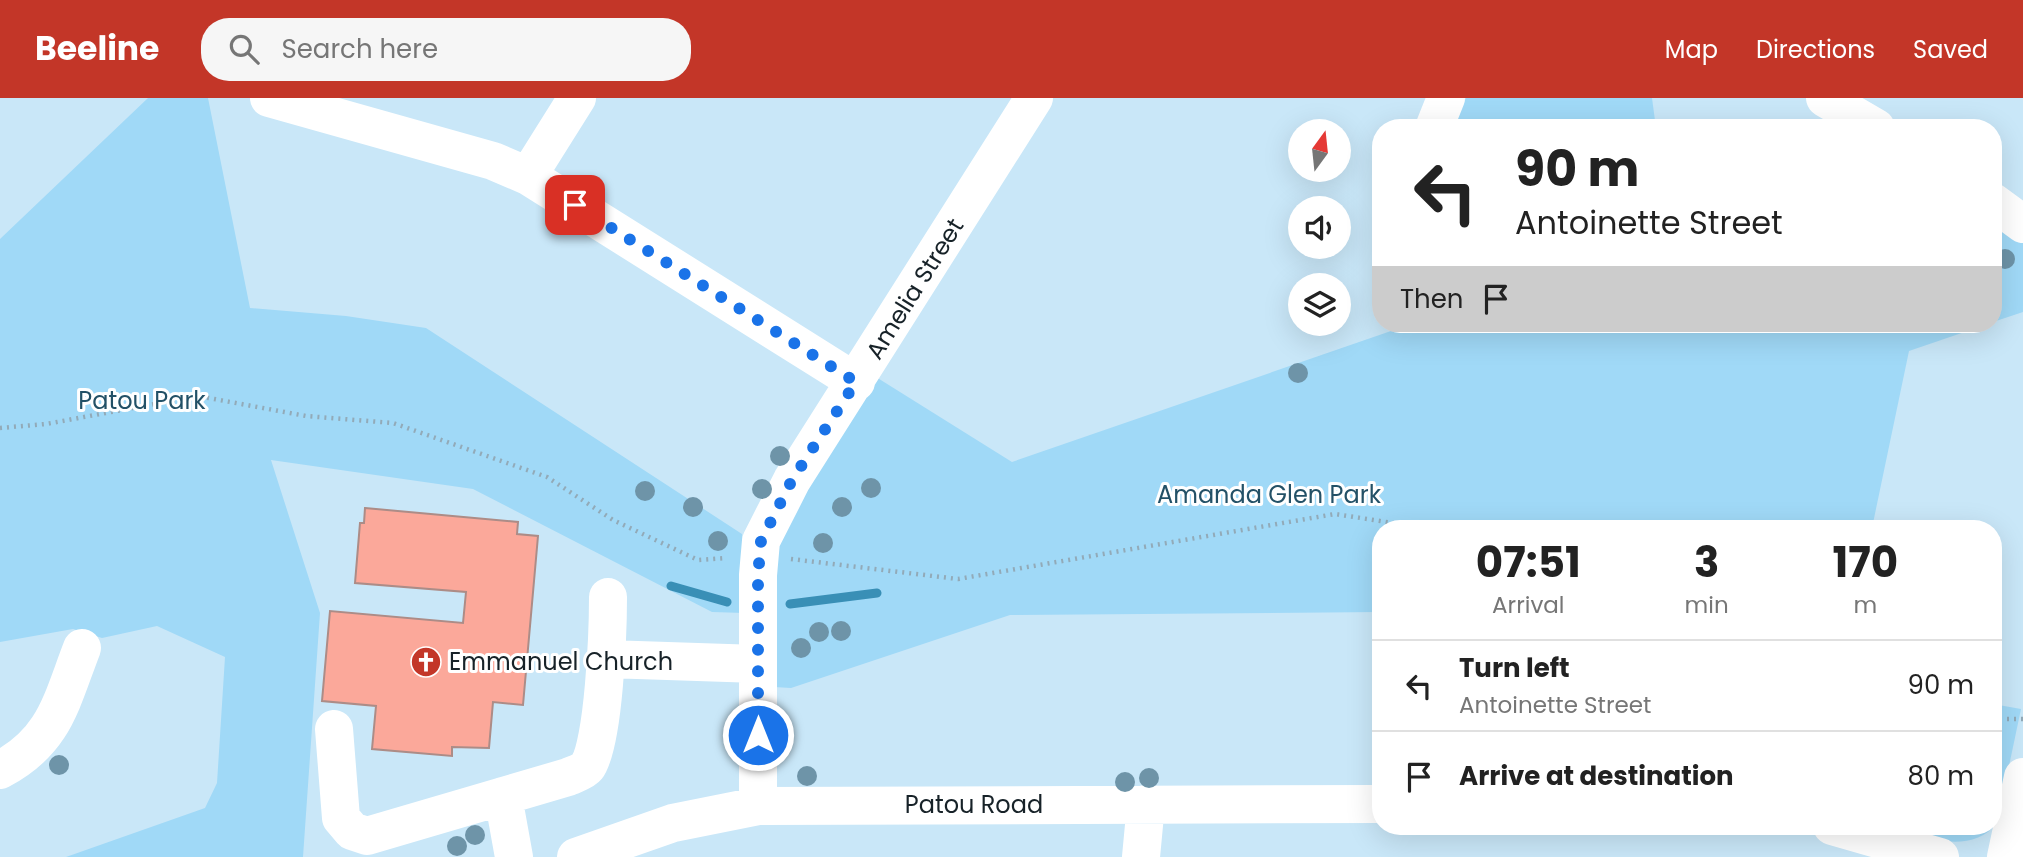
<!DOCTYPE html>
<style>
:root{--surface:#fff;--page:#f6f6f6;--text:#222;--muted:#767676;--line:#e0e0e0;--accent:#c33628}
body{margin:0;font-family:Poppins,sans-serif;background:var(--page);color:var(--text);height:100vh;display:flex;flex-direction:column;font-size:26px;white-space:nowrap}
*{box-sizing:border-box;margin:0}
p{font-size:23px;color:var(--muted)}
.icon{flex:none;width:38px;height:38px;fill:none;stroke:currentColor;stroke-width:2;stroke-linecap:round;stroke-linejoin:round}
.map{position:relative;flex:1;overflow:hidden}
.drawer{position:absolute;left:1372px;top:422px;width:630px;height:315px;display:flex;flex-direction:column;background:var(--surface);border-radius:28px;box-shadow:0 7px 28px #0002}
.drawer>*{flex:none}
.hud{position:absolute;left:1372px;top:21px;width:630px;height:214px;border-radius:28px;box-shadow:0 7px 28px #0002;background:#fff;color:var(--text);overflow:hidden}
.needle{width:46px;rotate:15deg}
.controls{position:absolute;left:1288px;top:21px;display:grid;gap:14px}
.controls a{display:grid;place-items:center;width:63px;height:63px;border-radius:50%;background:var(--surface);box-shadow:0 7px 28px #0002;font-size:35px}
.pin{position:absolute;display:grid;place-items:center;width:60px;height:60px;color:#fff;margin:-30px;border-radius:14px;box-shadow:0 4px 10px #0006}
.me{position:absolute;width:77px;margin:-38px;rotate:0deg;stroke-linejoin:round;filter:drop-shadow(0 0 5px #0008)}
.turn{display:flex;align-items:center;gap:24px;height:147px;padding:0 28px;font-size:32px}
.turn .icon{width:91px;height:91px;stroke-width:2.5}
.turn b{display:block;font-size:49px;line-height:60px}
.then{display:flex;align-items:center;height:66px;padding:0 28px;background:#0003;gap:14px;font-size:26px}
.eta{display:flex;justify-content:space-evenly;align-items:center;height:119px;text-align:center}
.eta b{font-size:42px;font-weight:700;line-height:49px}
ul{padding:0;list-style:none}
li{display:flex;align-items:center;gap:21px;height:91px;padding:0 28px;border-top:2px solid var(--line)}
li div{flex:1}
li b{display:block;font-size:26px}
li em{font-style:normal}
header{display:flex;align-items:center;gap:42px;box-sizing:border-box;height:98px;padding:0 35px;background:var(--accent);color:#fff}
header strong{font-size:33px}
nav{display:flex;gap:38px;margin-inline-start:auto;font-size:24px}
.search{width:490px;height:63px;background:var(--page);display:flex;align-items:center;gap:18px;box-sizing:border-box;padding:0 24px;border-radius:28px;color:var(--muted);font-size:26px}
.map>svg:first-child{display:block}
.green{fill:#a0d9f7}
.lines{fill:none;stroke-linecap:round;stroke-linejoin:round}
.stream{stroke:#398fb6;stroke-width:9}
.building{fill:#fba89a;stroke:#ac8c87;stroke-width:2}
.path{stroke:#92aab8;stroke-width:4.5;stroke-dasharray:2 5;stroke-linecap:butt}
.minor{stroke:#fff;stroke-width:38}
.tree{fill:#6e94a8}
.route{stroke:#1a73e8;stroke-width:12;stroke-dasharray:0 21.6}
.labels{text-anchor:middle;stroke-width:6;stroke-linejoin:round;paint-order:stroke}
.street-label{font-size:24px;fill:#172228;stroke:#fff}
.park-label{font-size:24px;fill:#235167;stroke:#fff}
.poi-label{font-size:24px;fill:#172228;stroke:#fff;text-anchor:start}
</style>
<header>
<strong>Beeline</strong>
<div class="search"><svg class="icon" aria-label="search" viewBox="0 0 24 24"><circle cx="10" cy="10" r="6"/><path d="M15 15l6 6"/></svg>Search here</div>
<nav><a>Map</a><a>Directions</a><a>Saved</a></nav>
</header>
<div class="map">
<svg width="2023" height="759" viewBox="0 0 2023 759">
<rect width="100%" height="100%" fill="#c9e7f8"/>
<!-- green -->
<path class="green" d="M148,0h60l42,210 96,8 80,12 316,206 2,79 -32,-1 -239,-123 -202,-29 49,153 -17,244h-237l139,-49 12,-25 8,-126 -68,-31 -55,12 -29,-9 -73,13v-403z
M1466,0h186l4,30h-204z
M1993,122l30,22v70l-30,10z
M1395,226h593l-79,27 -37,177h-491v84l-371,3 -219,73 -17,-1 2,-147 100,-163 136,85 379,-131z
M1993,606l28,5 -24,114c-26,34 -78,13 -115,3h111z"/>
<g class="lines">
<!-- stream -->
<path class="stream" d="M671,488l56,16
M790,506l87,-11"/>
</g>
<!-- building -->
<path class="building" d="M365,410l153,14 -1,12 21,2 -15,169 -30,-3 -4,46 -37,-1v9l-80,-7 4,-43 -54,-5 8,-90 133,12 3,-31 -111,-9 5,-60h4z"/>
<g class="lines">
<!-- path -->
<path class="path" d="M0,330l46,-4 152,-28 108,20 87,7 154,54 66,43 85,40 28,-2
M791,461l167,20 377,-65 90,14
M1993,621h30"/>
<!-- minor -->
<path class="minor" d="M269,0l224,63 35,15 328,206
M1825,0l51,30
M1434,30l12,-30
M528,78l49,-78
M1993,104l30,22
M607,561l151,5
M334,631l7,89 11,13 15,5 201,-59c6,-3 15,-5 19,-10 17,-22 21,-138 21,-170
M0,672c55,-29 61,-68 82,-122
M503,698l11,61
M758,708v-231l3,-34 31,-61 242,-382
M1832,728l108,31
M576,759l97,-34 85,-17 623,-2
M1141,759l5,-53
M2006,759l17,-80"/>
</g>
<!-- trees -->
<g class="tree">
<circle cx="2005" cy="161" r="10"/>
<circle cx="1298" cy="275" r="10"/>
<circle cx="780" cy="358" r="10"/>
<circle cx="871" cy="390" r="10"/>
<circle cx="762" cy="391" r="10"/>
<circle cx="645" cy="393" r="10"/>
<circle cx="693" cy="409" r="10"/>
<circle cx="842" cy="409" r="10"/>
<circle cx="718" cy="443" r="10"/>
<circle cx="823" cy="445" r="10"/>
<circle cx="841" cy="533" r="10"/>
<circle cx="819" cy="534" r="10"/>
<circle cx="801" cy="550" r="10"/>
<circle cx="59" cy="667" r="10"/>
<circle cx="807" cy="678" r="10"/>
<circle cx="1149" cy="680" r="10"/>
<circle cx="1125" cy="684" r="10"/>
<circle cx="475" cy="737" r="10"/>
<circle cx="457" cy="748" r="10"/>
</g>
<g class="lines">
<!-- route -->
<path class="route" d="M575,107l281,177 -64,98 -31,61 -3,34v160"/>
</g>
<!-- icons -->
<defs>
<g id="church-disc" transform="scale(1.575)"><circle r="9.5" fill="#c33628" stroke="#fff"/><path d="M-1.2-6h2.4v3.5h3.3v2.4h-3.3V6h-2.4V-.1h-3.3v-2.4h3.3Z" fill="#fff"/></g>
</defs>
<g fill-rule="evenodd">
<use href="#church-disc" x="426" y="564"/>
</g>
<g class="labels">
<!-- street labels -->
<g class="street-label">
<text transform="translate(915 191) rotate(-58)" y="8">Amelia Street</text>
<text x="974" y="715">Patou Road</text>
</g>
<!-- park labels -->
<g class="park-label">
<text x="142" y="311">Patou Park</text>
<text x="1269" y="405">Amanda Glen Park</text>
</g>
<!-- poi labels -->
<g class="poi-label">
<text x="449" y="572">Emmanuel Church</text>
</g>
</g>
</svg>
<div class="controls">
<a><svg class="needle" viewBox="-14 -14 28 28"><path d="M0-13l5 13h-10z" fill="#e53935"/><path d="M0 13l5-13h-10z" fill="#767676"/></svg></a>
<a><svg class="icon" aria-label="sound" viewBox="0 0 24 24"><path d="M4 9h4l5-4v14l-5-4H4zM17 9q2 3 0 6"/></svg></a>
<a><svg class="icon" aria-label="layers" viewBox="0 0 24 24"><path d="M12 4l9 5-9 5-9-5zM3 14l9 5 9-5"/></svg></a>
</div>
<div class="pin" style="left:575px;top:107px;background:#d93025"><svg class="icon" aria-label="arrive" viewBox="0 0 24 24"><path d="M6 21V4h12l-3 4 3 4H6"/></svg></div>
<svg class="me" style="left:758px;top:637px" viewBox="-20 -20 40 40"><circle r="17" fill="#1a73e8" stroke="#fff" stroke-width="3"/><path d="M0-11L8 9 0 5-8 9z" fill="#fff"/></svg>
<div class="hud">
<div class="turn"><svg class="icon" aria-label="left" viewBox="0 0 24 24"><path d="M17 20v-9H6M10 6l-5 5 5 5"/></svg><div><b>90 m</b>Antoinette Street</div></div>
<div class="then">Then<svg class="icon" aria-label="arrive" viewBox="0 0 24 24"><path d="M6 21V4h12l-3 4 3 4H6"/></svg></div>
</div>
<section class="drawer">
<div class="eta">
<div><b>07:51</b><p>Arrival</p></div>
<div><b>3</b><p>min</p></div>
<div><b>170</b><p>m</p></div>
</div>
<ul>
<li><svg class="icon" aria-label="left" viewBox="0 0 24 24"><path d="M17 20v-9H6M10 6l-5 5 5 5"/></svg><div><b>Turn left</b><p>Antoinette Street</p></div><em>90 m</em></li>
<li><svg class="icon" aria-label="arrive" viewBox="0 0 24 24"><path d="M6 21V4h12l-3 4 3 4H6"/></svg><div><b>Arrive at destination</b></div><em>80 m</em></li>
</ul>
</section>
</div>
